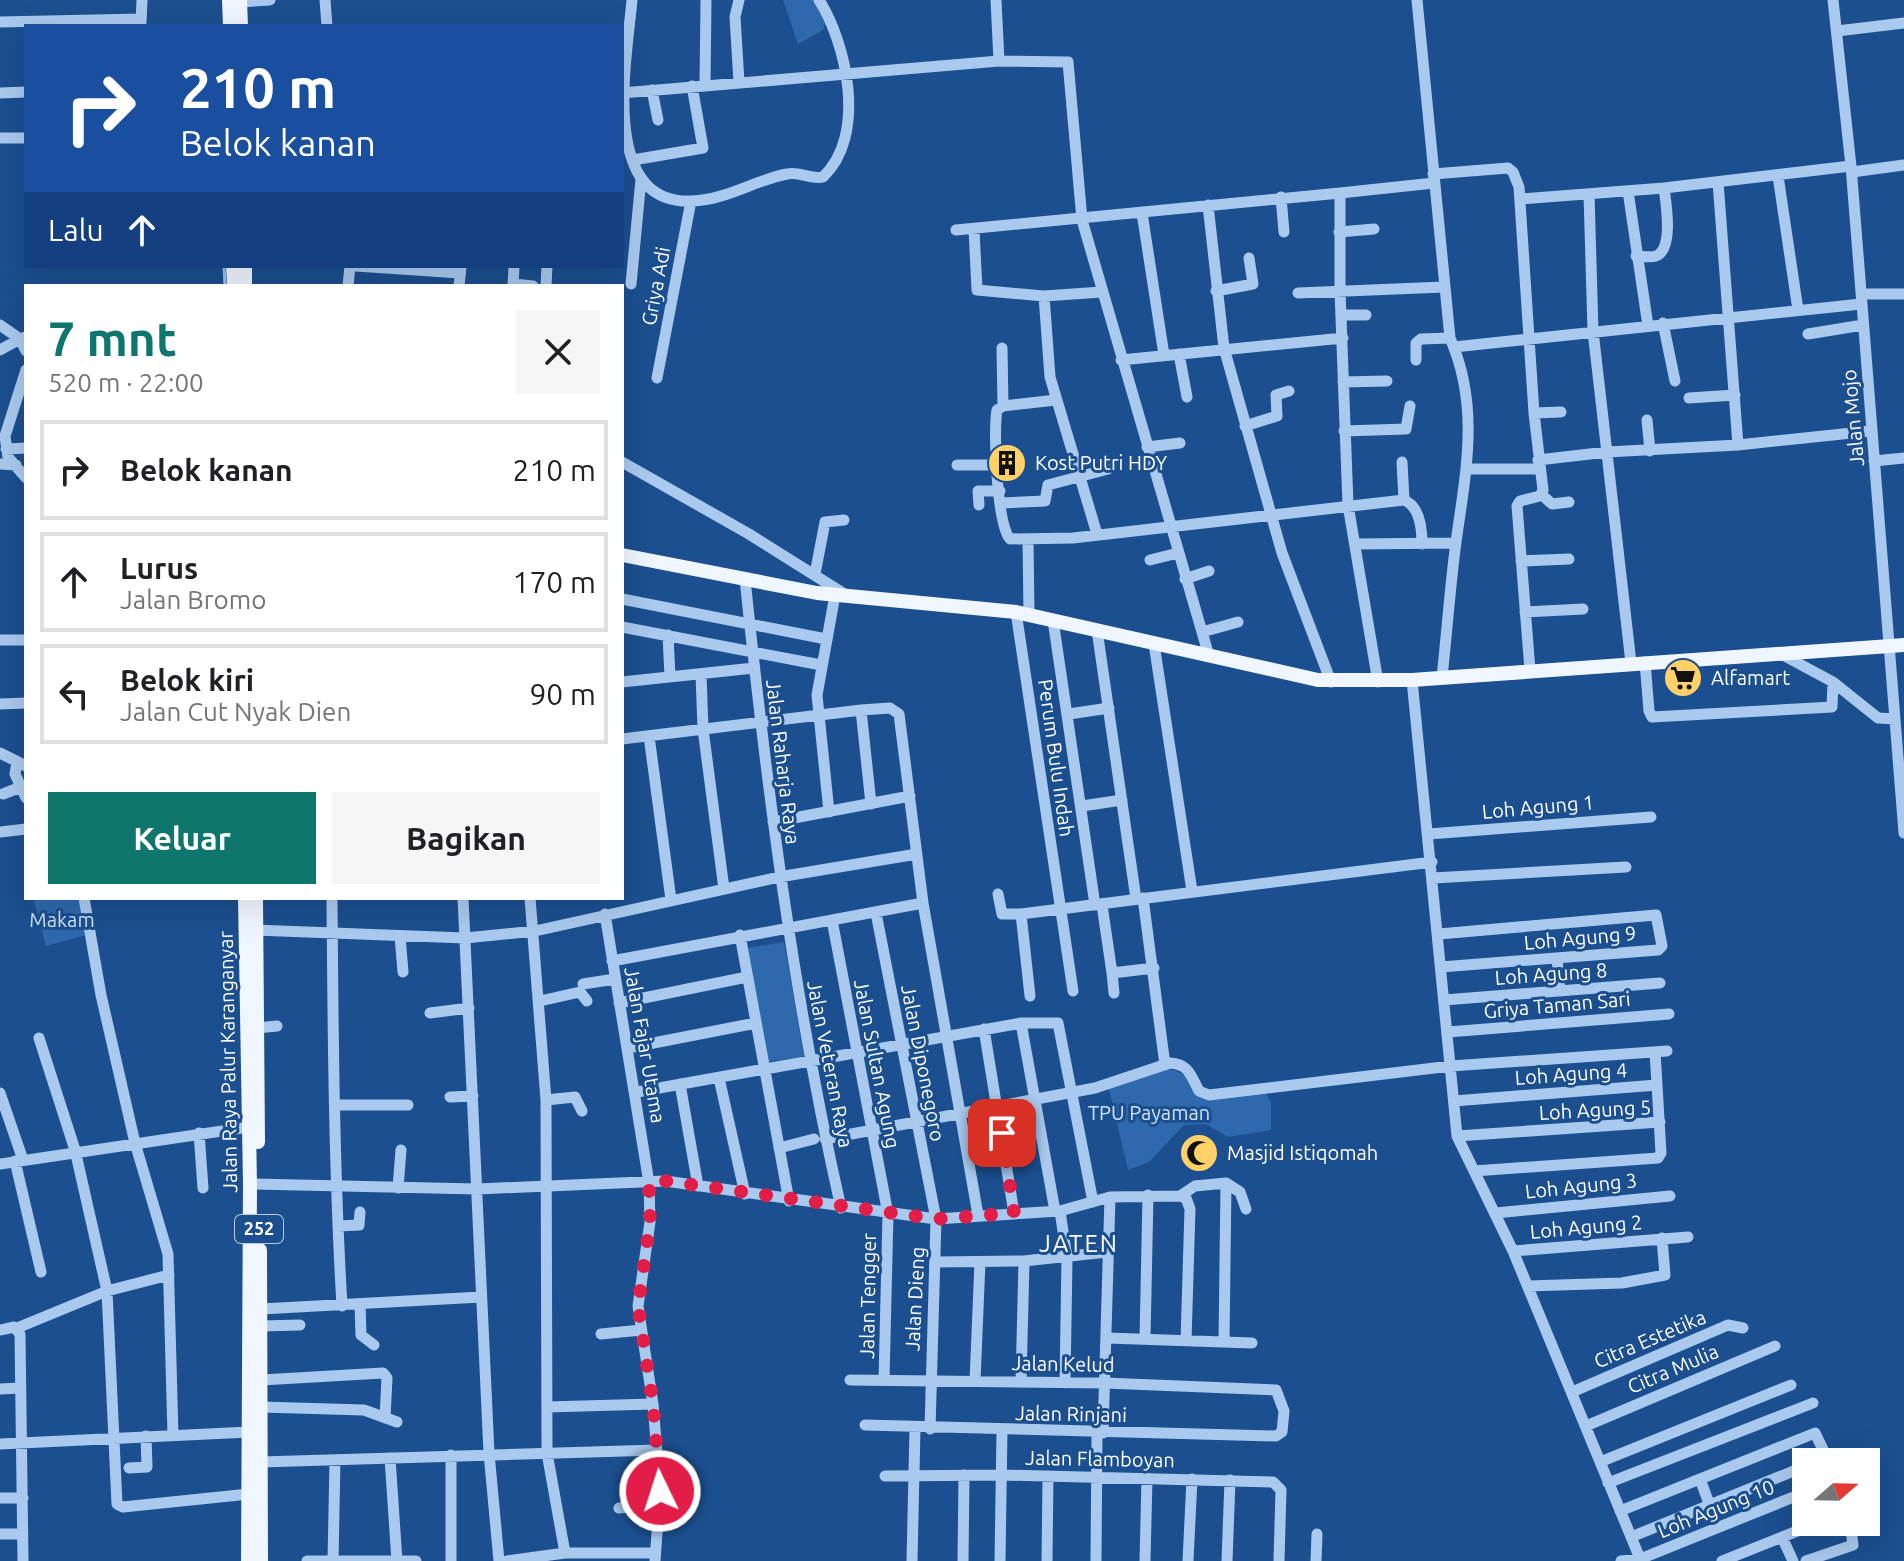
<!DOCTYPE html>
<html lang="id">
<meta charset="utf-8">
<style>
:root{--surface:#fff;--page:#f6f6f6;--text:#202124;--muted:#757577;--line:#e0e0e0;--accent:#0f766e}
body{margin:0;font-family:Ubuntu,sans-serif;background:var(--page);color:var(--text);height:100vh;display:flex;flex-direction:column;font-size:30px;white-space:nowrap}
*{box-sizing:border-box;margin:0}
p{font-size:26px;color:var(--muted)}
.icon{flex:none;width:44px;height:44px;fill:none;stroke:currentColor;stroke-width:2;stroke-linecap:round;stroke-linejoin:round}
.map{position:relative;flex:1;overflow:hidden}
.panel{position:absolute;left:24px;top:284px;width:600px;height:616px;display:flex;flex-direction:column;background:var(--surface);border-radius:0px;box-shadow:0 8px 32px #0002}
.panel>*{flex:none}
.banner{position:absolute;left:24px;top:24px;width:600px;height:244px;border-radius:0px;box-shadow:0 8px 32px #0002;background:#1a4fa0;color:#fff;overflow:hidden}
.needle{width:52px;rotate:70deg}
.controls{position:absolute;left:1792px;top:1448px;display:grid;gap:16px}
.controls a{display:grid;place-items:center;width:88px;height:88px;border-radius:0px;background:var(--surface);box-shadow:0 8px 32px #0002;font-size:40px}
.pin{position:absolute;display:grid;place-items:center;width:68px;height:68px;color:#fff;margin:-34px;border-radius:16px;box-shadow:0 4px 12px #0006}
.me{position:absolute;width:88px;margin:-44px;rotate:356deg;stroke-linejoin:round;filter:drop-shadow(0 0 6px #0008)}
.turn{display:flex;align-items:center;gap:28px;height:168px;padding:0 24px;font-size:36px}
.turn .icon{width:104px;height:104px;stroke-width:2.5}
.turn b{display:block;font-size:56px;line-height:68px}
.then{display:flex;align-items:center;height:76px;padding:0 24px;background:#0003;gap:16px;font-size:30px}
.round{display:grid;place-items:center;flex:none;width:84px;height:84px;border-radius:0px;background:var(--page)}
.head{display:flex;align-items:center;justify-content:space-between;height:136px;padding:0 24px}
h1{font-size:48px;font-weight:700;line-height:60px;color:var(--accent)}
.button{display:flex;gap:16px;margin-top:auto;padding:16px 24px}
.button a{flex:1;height:92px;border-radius:0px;background:var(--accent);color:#fff;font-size:32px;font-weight:700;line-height:92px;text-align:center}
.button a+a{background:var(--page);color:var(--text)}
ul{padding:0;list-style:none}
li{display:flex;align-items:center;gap:24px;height:100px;margin:0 16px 12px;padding:0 8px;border:4px solid var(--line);border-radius:0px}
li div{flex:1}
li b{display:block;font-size:30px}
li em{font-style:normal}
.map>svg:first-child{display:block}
.green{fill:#2e69ad}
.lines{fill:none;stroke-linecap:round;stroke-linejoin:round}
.stream{stroke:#9cc4f0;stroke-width:3}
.minor{stroke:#a9c9ee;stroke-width:11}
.major{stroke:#f0f6ff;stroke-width:14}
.route{stroke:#e11d48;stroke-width:14;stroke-dasharray:0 25.2}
.labels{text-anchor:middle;stroke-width:6;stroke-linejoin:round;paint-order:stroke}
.shield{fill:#1b4f8f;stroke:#bbcadd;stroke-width:2}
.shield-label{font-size:18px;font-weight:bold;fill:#fff}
.street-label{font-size:20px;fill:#fff;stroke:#1b4f8f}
.poi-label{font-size:20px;fill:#fff;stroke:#1b4f8f;text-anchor:start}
.park-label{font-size:20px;fill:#cfe3fa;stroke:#1b4f8f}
.quarter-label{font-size:24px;letter-spacing:2px;fill:#fff;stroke:#1b4f8f}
</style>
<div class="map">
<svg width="1904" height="1561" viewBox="0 0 1904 1561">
<rect width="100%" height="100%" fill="#1b4f8f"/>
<!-- green -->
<path class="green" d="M783,0h32l10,24 -2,6 -25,14z
M33,898h48l5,37 -40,11z
M784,942l20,114 -36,6 -20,-114z
M1166,1069c18,0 25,14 35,28l64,-5 6,10v28l-43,7 -22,-13 -22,1 -35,37 -21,8 -19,-81z"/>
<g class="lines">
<!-- stream -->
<path class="stream" d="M224,266l1,20"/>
<!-- minor -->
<path class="minor" d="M325,0l2,26
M632,0c-5,58 -34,205 60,201 34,-1 63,-21 95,-27 13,-3 24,6 36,3 44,-41 24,-133 -4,-177
M739,0l-4,17 4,65
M996,0l3,61
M1417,0l33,338c30,68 16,133 6,204 -6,45 -9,90 -14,135
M1833,0l18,166 53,667
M240,2l30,-2
M0,22l141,-3
M141,23l1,-23
M1837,31l67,-8
M705,85l1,-85
M652,90l6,30
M0,93l26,-1
M622,93l377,-32 69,1 14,158 127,436
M0,138h26
M633,160l70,-12 -11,-62
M1852,172l52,-7
M1433,174l75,-6 5,4 6,15 15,226 9,77 -3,6 -20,5 -3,5 13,164
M1778,176l20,134
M1718,182l20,263
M1628,191l20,135
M1589,194l4,137 38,332
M1281,197l3,35
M1520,199l144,-11 187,-22
M1208,205l16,143 58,205 49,129
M1142,213l22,142
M974,229l3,61 67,6 58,-4
M956,230l384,-37
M1339,232l35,-3
M1636,256c6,0 15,2 20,0 18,-7 10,-53 8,-68
M356,266l104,7
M513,284l20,2
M631,284l10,-105
M348,286l2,-20
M459,286l2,-19
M513,286l1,-20
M546,286l1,-20
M1216,291l37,-7 -4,-26
M1298,293l146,-6
M1861,294h43
M1044,296l6,81 47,157
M1342,315h24
M1663,323l12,58
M0,325l20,14 5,-2
M1808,334l55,-9
M1454,347l407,-43
M1002,348l1,58
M0,350l20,-11 6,12
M1179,354l8,43
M1121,360l222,-22
M1416,360v-17l5,-4 29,-1
M26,370l-21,66 3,21 18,21
M657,378l34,-177
M1343,382l44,-1
M1689,398l46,-3
M1056,400l-53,6 -6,4c-4,22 0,114 13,129l63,-1 331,-38c15,6 18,28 18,44
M1534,413l27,-1
M1647,420l3,31
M1245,426l32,-10 -1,-21 13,-4
M1344,431l62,-2 4,-23
M1147,447l33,-4
M6,449l20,-1
M1538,460l69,-8 131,-7 133,-14
M1874,461l30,-3
M622,462l127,72 97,61
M1402,462l2,38
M0,464l16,1
M957,465h41
M1468,469h71
M1541,494l11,10 17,-2
M1002,503l43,-2 3,-16 60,-16
M979,505l-1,-14h22
M1028,540l1,75
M1355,544l101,-1
M1150,560l28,-7
M1521,561l48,-2
M815,574l10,-52 19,-2
M745,579c22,212 49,421 96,629
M1185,579l24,-8
M622,599l204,40
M1016,612l57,379
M1525,612l58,-3
M1053,620l42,285
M622,627l199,38
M1097,630l39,269
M1202,632l36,-10
M668,635l2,42
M0,640h26
M1154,644l38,247
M1781,654l52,28 45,36 17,1
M1645,662l4,49 3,6 180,-10 1,-25
M701,674l2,55 21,160
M1412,680l45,456 56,115 128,310
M622,682l132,-14
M1378,682l-30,-177 -8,-214v-98l94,-10
M0,704l26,-1
M861,710l10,94
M1069,714l40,-6
M649,736l22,164
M622,739l239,-29 29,-2 9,6 24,189 55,312
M0,753l26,13
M17,762l-2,12 11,24
M3,794l18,-7
M1082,806l40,-6
M829,812l-12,-117 18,-100
M773,822l137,-26
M0,832l26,-3
M1429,834l222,-17
M1433,878l193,-11
M998,894l4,20h19l411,-52
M84,898l17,97 34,148 33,111 5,181
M332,898c1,136 2,272 10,408
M463,898l26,555 10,108
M530,898l16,202 1,353 18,100h90
M1143,898l22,167
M1102,905l10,68
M876,913l60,306 -6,210
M605,914l44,269 1,39 -12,84 15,98 7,87 -5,70
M1021,914l9,82
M832,920l56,294 -4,166
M251,930l214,8 70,-7 244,-54 138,-23
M1439,934l217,-19 6,31 -4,4 -217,17
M740,935l49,266
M400,936l3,36
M1557,959l3,32
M612,961l311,-58
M583,984l32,-5
M1114,993l-2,-20 42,-5
M1444,1000l216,-17
M540,1001l40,-9 7,9
M619,1003l128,-26
M430,1013l39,-5
M1021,1023l34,188
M257,1028l20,-2
M984,1029l30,184
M1448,1032l221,-18
M39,1038l36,112 32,141 10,213 6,3 126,-13
M628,1048l128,-25
M719,1078l26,116
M680,1084l18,102
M637,1092l384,-69h37l35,179
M0,1093l23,67
M450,1097l23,-1
M546,1100l29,-3 7,14
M1454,1101l203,-16 -2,-33
M337,1105h71
M199,1133l4,55
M1457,1136l203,-14
M825,1139l270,-51 75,-25c19,1 21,13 29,28l10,4 242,-29 216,-15
M779,1148l35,-9
M15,1161l26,111
M0,1164l256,-38
M1474,1171l184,-13 3,-5 -4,-68
M250,1184l227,5 188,-8 271,38 124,-8 50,-14 70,-1 15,-10 31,-3 14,9 6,17
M398,1188l3,-38
M1180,1196l6,2 4,11 -4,132
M1060,1211l7,47 -2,125
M1496,1213l174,-17
M338,1226l21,-1 1,-13
M1513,1251l175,-14
M935,1262l89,-1 83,-9
M1528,1286l94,-3 43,-8 -3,-37
M360,1304l1,31 13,10
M261,1309l220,-12
M261,1326l39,-1
M17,1328l90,-37 62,-16
M0,1330l14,-3 6,7 3,227
M601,1334l40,-4
M1107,1338l145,5
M1145,1339l3,-144
M1224,1342l2,-159
M261,1380l122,-7 4,5 -2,40
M850,1380l255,3 171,7 8,21 -2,21 -6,4 -411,-11
M975,1381l5,-119
M1021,1382l3,-121
M0,1389l20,-1
M1572,1392l156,-67 15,3
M261,1407l103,3 33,12
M547,1407l106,-3
M1586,1426l189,-80
M1103,1433l7,-236
M0,1444l249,-12
M390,1458l7,103
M261,1462l396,-12
M1600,1462l191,-77
M1816,1462l12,-5
M129,1468l18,-1 -1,-31
M885,1476l118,-1 270,7 8,8 -2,71
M1700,1479l10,27
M1608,1483l205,-80
M0,1498h23
M619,1508l40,-3
M1620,1511l195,-78 14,29
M0,1534h22
M1636,1535l170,-69
M1782,1537l11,24
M307,1561h109
M333,1561l2,-101
M451,1561v-106
M507,1561l58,-8
M912,1561l3,-133
M963,1561l1,-86
M1000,1561l2,-131
M1047,1561l1,-85
M1096,1561l1,-128
M1145,1561l2,-83
M1188,1561l4,-82
M1227,1561l3,-81
M1316,1561l1,-27
M1621,1561l19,-2 166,-67
M1722,1561l98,-39
M1806,1561l47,-16 -3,-23"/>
<!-- major -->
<path class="major" d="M229,0l1,26
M240,0l1,26
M233,266l1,20
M245,266v20
M622,555l195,38 199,19 302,68h94l492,-35
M245,898l5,286 -2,377
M256,898l2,244
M260,1250l1,311"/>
</g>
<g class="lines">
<!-- route -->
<path class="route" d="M660,1491l-7,-87 -15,-98 12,-84 -1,-39 16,-2 271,38 78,-6 -12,-80"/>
</g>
<!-- icons -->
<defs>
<g id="building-disc" transform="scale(2)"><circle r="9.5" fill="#ffd166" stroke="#1b4f8f"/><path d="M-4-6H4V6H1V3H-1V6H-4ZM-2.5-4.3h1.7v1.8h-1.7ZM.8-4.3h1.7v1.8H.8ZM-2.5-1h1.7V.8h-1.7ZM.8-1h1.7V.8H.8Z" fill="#111"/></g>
<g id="supermarket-disc" transform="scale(2)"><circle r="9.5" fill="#ffd166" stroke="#1b4f8f"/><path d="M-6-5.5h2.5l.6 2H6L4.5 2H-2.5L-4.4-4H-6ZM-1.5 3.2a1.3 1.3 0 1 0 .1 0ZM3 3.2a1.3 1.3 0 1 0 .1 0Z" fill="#111"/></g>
<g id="mosque-disc" transform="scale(2)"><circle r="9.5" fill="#ffd166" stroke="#1b4f8f"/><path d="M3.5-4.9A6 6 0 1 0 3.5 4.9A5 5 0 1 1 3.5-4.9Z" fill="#111"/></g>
</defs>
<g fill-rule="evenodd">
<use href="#building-disc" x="1007" y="463"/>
<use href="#supermarket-disc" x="1683" y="678"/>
<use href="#mosque-disc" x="1199" y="1153"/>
</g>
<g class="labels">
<!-- shield labels -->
<rect class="shield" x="235" y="1215" width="48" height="28" rx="6"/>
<g class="shield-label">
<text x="259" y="1235">252</text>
</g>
<!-- street labels -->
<g class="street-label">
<text transform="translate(656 286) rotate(-79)" y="7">Griya Adi</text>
<text transform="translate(1853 418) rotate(-95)" y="7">Jalan Mojo</text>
<text transform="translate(1056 758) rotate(82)" y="7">Perum Bulu Indah</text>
<text transform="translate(783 762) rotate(83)" y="7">Jalan Raharja Raya</text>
<text transform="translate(1538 807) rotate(-5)" y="7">Loh Agung 1</text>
<text transform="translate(1580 938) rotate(-5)" y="7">Loh Agung 9</text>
<text transform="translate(1551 974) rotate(-4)" y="7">Loh Agung 8</text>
<text transform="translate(1557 1005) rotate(-5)" y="7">Griya Taman Sari</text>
<text transform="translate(645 1045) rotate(80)" y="7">Jalan Fajar Utama</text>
<text transform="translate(228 1062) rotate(-91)" y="7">Jalan Raya Palur Karanganyar</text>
<text transform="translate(923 1063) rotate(79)" y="7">Jalan Diponegoro</text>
<text transform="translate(830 1064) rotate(79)" y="7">Jalan Veteran Raya</text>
<text transform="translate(877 1064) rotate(79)" y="7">Jalan Sultan Agung</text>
<text transform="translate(1571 1074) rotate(-4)" y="7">Loh Agung 4</text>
<text transform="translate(1595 1110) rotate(-3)" y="7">Loh Agung 5</text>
<text transform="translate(1581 1186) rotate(-6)" y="7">Loh Agung 3</text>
<text transform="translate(1586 1227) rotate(-5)" y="7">Loh Agung 2</text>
<text transform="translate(868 1296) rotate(-89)" y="7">Jalan Tengger</text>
<text transform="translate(915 1299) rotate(-87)" y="7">Jalan Dieng</text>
<text transform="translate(1650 1339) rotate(-23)" y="7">Citra Estetika</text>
<text transform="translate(1063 1364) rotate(1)" y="7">Jalan Kelud</text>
<text transform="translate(1673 1369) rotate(-23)" y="7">Citra Mulia</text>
<text transform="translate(1071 1414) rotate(1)" y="7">Jalan Rinjani</text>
<text transform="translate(1100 1459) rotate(1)" y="7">Jalan Flamboyan</text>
<text transform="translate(1716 1509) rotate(-22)" y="7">Loh Agung 10</text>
</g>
<!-- poi labels -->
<g class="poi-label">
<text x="1035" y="470">Kost Putri HDY</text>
<text x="1711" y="685">Alfamart</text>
<text x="1227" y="1160">Masjid Istiqomah</text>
</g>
<!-- park labels -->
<g class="park-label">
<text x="62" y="927">Makam</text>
<text x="1149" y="1120">TPU Payaman</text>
</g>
<!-- quarter labels -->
<g class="quarter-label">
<text x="1079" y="1252">JATEN</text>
</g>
</g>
</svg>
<div class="controls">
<a><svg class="needle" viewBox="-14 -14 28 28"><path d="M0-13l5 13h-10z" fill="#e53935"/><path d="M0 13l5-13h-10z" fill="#757577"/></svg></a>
</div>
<div class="pin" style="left:1002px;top:1133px;background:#d93025"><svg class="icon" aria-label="arrive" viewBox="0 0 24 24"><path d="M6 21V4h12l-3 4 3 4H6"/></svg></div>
<svg class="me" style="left:660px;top:1491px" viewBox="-20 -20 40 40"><circle r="17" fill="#e11d48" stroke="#fff" stroke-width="3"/><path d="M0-11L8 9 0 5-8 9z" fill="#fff"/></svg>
<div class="banner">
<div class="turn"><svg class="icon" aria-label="right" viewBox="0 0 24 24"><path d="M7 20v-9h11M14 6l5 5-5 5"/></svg><div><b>210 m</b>Belok kanan</div></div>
<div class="then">Lalu<svg class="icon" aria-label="ahead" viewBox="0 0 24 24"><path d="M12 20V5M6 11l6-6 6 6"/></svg></div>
</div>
<section class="panel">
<div class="head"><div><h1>7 mnt</h1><p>520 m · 22:00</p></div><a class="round"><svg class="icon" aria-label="close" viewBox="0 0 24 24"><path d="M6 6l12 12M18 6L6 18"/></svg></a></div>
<ul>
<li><svg class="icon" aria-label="right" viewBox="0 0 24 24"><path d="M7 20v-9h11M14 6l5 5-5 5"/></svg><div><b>Belok kanan</b></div><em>210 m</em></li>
<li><svg class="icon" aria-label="ahead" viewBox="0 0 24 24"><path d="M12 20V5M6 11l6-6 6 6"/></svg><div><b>Lurus</b><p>Jalan Bromo</p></div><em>170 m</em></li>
<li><svg class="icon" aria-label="left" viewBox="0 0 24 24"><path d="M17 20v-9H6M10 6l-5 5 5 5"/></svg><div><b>Belok kiri</b><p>Jalan Cut Nyak Dien</p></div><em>90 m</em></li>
</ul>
<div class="button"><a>Keluar</a><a>Bagikan</a></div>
</section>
</div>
